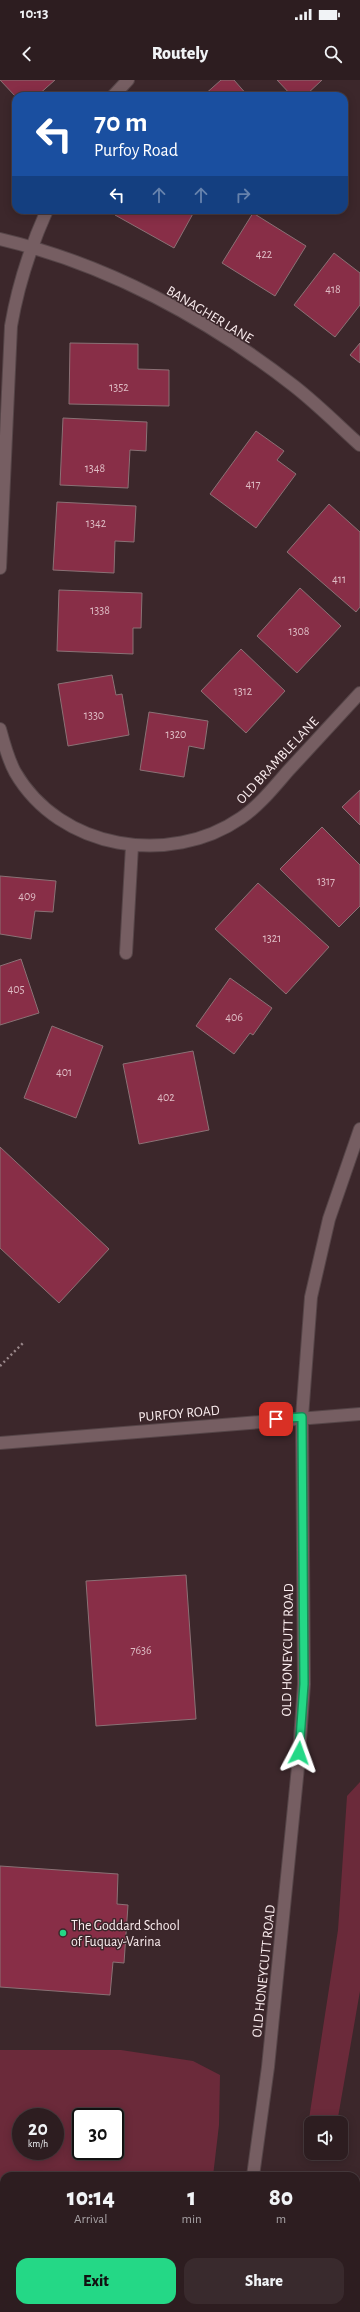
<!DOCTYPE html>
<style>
:root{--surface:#2d1d20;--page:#392a2d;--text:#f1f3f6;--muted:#a7a2a5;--line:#483b3e;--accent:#24d886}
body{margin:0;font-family:"Alegreya Sans",sans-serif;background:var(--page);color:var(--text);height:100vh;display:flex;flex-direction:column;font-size:15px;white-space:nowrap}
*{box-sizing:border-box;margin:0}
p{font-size:13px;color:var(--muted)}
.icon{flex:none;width:22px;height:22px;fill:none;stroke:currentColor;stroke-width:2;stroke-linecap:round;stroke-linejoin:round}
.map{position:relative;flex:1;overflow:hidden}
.panel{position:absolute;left:0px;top:2092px;width:360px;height:140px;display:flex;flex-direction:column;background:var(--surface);border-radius:12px 12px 0 0;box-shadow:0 2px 10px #0003,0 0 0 1px var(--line)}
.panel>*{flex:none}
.top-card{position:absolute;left:12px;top:12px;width:336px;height:122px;border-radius:12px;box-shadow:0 2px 10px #0003,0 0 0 1px var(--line);background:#1a4fa0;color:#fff;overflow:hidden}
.buttons{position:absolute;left:304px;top:2036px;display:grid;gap:8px}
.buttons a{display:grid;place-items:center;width:44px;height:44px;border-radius:8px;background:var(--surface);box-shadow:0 2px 10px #0003,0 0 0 1px var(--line);font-size:20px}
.speed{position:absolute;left:12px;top:2028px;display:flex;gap:8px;font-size:20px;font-weight:700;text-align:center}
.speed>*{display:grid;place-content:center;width:52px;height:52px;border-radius:50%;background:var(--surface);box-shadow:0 2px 10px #0003,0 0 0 1px var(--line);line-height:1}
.speed small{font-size:10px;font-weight:400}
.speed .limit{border:2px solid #111;border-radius:6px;background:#fff;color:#111}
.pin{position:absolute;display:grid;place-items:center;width:34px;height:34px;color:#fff;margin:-17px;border-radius:8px;box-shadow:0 2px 6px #0006}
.me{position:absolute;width:44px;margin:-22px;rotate:4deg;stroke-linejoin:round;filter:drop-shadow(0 0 3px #0008)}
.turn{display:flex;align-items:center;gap:14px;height:84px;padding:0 16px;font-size:18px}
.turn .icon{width:52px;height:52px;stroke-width:2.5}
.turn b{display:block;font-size:28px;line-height:34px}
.lanes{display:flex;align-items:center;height:38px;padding:0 16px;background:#0003;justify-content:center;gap:20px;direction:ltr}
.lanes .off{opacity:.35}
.eta{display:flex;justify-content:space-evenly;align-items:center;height:68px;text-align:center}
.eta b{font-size:24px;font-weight:800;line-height:28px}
.cta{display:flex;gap:8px;margin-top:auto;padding:8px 16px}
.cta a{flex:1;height:46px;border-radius:12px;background:var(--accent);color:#111;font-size:16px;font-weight:800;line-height:46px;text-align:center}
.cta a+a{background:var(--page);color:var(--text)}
.status{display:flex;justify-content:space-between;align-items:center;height:28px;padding:0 20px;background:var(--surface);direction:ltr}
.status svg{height:11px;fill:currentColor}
header{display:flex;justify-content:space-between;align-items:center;height:52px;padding:0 16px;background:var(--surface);font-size:18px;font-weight:800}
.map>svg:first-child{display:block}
.green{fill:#6b2a3a;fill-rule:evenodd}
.building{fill:#882e47;stroke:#8a7175}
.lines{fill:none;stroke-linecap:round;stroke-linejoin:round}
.minor-casing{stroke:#564548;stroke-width:14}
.path{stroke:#99878a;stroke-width:2.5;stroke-dasharray:2 3;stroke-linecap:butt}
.minor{stroke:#765e62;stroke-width:12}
.route-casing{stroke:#178c57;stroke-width:10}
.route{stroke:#24d886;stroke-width:7}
.poi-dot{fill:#24d886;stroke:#3c272b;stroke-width:1.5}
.labels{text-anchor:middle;stroke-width:3;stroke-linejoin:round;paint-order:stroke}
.number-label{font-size:12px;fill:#debcc4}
.street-label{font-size:14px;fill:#faecee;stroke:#3c272b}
.poi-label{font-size:14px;fill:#faecee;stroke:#3c272b;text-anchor:start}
</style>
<div class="status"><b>10:13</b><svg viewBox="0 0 49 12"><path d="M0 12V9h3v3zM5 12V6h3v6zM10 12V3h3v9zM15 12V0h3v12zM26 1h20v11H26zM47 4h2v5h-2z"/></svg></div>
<header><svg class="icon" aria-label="back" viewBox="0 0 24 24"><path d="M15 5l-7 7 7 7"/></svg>Routely<svg class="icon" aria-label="search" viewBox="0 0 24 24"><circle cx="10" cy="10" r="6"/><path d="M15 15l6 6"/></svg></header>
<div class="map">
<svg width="360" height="2232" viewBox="0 0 360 2232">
<rect width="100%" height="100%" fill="#3c272b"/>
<!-- green -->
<path class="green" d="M360,1702v209l-23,132h-24l-4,-4 29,-189 9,-134z
M0,1970h121l72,11 27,14 -1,50 -6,51h-209v132h194l-1,4h-197zM21,2037h34v34h-34zM81,2037h34v34h-34z"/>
<!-- building -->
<path class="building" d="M0,0h55l-18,16 -21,1z
M221,0h13l14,16h-45z
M277,0h45l-17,16h-13z
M118,130h77l-21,38 -59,-33z
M253,133l53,33 -31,50 -53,-33z
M334,173l26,20v32l-25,32 -41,-32z
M70,263l68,1v25l31,1v36l-100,-2z
M360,263v20l-10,-8z
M63,338l84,4 -1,29 -16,-1 -2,38 -68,-3z
M256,351l28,20 -7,9 19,14 -40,54 -46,-34z
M57,422l79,4 -2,36 -19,-1 -1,32 -61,-3z
M329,424l31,28v75l-4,5 -69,-60z
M300,508l41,38 -44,47 -40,-37z
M59,510l83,3 -1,35h-8v26l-76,-3z
M241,569l44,42 -39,42 -45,-42z
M112,595l4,20 6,-1 7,41 -61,11 -10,-62z
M149,632l59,9 -4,28 -15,-3 -5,31 -44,-7z
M360,710v35l-18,-18z
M322,747l38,38v41l-21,21 -59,-58z
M0,796l56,5 -3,31 -18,-1 -4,28 -31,-5z
M258,803l71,64 -43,47 -71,-65z
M21,879l18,54 -39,12v-59z
M230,898l42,30 -19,27 -3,-2 -16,21 -38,-28z
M52,946l51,20 -27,72 -52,-20z
M193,971l16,79 -70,14 -16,-80z
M0,1067l109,102 -50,54 -59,-55z
M186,1495l10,144 -100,7 -10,-145z
M0,1786l118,8 -1,30 11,1 -4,58 -11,-1 -3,33 -110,-8z"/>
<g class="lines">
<!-- minor casing -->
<g class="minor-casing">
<path id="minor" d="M113,16l15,-16
M0,159c107,25 208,80 294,147 23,18 44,39 66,59
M0,488l11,-242c7,-41 19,-78 36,-116
M0,649c4,15 8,30 15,43 45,78 155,95 226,46 18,-12 33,-31 47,-47 24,-26 48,-52 72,-78
M126,873l6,-107
M0,1363l360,-29
M253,2096l15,-109 30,-300 6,-83 -2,-267 9,-120 18,-78 31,-90
M234,2232v-4"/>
</g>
<!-- path -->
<path class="path" d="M0,1286l24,-24"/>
<!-- minor -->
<use href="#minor" class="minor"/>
</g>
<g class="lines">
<!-- route casing -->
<g class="route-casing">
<path id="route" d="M276,1339l26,-2 2,267 -5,69"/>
</g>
<!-- route -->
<use href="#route" class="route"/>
</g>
<!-- markers -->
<circle class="poi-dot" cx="63" cy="1853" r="4"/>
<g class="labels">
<!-- number labels -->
<g class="number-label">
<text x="264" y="178">422</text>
<text x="333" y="213">418</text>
<text x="119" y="311">1352</text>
<text x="95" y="392">1348</text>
<text x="253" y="408">417</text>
<text x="96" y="447">1342</text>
<text x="339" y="503">411</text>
<text x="100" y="534">1338</text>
<text x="299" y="555">1308</text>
<text x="243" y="615">1312</text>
<text x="94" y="639">1330</text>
<text x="176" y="658">1320</text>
<text x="326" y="805">1317</text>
<text x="27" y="820">409</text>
<text x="272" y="862">1321</text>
<text x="16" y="913">405</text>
<text x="234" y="941">406</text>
<text x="64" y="996">401</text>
<text x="166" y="1021">402</text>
<text x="141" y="1574">7636</text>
</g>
<!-- street labels -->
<g class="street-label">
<text transform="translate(210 234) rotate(31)" y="5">BANAGHER LANE</text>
<text transform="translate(277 680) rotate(-47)" y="5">OLD BRAMBLE LANE</text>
<text transform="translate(179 1333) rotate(-5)" y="5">PURFOY ROAD</text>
<text transform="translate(287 1570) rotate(-89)" y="5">OLD HONEYCUTT ROAD</text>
<text transform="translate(263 1891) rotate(-84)" y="5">OLD HONEYCUTT ROAD</text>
</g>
<!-- poi labels -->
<g class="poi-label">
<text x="71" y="1850">The Goddard School<tspan x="71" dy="16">of Fuquay-Varina</tspan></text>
</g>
</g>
</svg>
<div class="buttons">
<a><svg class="icon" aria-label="sound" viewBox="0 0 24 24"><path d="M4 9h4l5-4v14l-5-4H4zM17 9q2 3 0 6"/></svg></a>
</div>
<div class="speed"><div>20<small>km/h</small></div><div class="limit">30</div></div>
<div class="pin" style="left:276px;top:1339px;background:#d93025"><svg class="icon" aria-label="arrive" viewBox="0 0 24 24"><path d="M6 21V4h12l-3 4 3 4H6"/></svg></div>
<svg class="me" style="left:299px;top:1673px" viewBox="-20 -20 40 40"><path d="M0-17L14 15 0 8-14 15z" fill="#24d886" stroke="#fff" stroke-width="4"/></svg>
<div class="top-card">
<div class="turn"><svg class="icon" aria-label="left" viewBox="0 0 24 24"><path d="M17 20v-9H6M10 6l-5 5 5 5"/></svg><div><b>70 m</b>Purfoy Road</div></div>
<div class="lanes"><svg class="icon" aria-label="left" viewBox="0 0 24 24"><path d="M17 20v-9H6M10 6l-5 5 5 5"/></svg><svg class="icon off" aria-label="ahead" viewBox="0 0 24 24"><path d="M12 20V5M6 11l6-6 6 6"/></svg><svg class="icon off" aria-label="ahead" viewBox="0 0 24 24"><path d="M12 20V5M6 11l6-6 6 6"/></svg><svg class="icon off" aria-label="right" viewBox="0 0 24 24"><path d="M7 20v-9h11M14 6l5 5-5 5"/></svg></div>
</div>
<section class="panel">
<div class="eta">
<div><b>10:14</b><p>Arrival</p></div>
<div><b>1</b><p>min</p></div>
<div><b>80</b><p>m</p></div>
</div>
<div class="cta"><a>Exit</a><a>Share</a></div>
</section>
</div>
